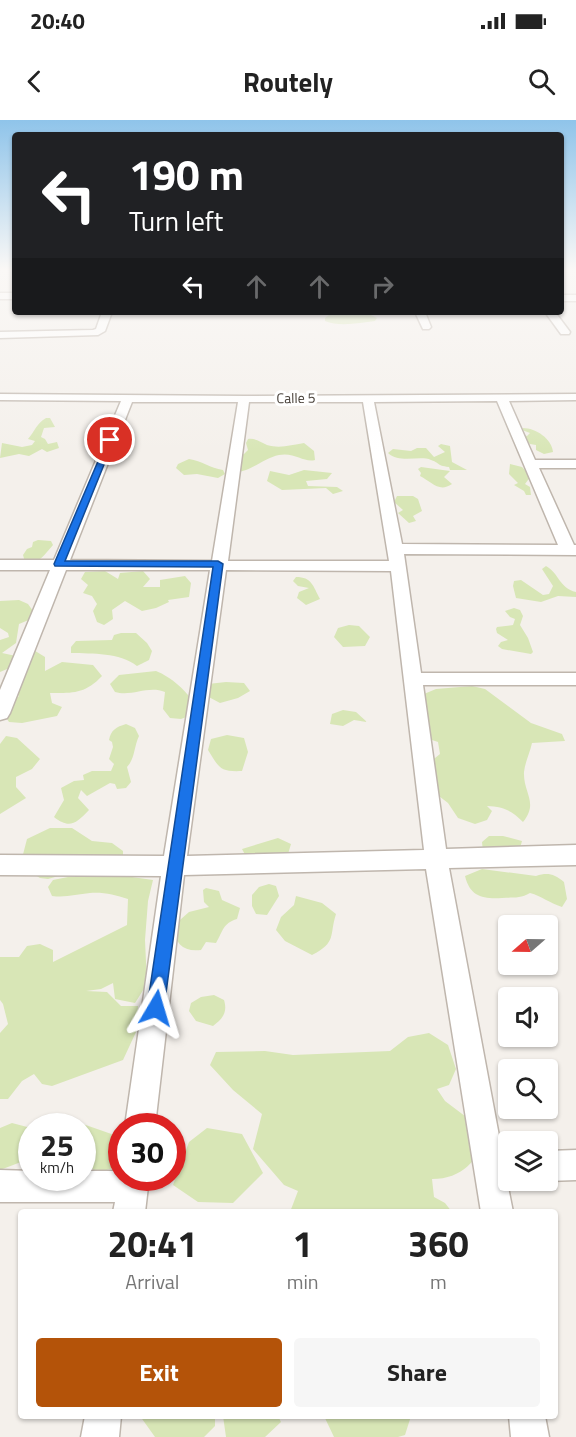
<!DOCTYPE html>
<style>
:root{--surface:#fff;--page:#f6f6f6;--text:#222;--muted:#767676;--accent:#b45309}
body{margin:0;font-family:"Titillium Web",sans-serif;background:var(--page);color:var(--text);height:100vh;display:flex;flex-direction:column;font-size:22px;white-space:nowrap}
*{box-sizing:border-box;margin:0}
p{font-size:20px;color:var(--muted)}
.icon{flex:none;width:33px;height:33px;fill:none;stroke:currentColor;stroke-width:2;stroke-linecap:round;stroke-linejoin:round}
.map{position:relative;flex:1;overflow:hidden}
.drawer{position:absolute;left:18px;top:1089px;width:540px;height:210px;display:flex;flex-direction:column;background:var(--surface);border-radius:6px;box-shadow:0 2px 4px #0004}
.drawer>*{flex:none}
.hud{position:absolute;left:12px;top:12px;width:552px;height:183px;border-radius:6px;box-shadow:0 2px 4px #0004;background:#202124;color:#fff;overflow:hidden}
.needle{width:39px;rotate:250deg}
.fabs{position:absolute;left:498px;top:795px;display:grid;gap:12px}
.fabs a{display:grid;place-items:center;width:60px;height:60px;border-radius:6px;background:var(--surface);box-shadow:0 2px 4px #0004;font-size:30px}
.speed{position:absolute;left:18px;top:993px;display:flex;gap:12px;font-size:30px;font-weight:700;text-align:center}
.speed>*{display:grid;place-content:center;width:78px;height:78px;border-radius:50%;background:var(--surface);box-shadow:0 2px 4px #0004;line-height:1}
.speed small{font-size:15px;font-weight:400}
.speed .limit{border:9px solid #d22;background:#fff;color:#111}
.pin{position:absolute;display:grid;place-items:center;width:51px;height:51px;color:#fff;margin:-26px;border:3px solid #fff;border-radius:50%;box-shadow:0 2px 6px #0007}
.me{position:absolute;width:66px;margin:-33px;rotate:7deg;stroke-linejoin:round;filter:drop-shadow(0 0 4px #0008)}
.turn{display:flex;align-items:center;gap:21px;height:126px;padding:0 18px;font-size:27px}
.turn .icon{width:78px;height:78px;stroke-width:2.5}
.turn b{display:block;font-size:42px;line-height:51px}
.lanes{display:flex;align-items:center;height:57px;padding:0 18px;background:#0003;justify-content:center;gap:30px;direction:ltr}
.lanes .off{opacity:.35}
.eta{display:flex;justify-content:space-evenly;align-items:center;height:102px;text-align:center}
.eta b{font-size:36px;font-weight:700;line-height:42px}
.action{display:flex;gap:12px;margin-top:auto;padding:12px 18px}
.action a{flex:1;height:69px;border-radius:6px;background:var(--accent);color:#fff;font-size:24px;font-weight:700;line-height:69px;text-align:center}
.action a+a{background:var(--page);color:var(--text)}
.status{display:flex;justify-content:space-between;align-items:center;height:42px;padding:0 30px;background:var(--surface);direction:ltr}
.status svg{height:16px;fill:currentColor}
header{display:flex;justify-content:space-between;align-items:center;height:78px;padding:0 18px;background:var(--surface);font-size:27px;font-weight:700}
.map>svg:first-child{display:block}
.green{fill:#d8e6b6}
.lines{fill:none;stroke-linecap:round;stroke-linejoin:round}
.street-casing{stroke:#bfb6ad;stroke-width:3}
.street{fill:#fff;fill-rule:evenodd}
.route{fill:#1a73e8;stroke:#114b97;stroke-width:1.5}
.labels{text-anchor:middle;stroke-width:6;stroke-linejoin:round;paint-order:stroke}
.far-street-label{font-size:14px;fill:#484039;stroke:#fff}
</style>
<div class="status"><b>20:40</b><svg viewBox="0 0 49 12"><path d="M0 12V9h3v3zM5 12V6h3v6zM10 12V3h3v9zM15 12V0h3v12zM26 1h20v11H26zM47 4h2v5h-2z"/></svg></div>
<header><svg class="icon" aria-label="back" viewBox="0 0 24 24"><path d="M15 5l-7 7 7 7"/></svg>Routely<svg class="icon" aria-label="search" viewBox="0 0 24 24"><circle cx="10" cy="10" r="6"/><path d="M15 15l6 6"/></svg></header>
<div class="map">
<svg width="576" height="1317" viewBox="0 0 576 1317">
<rect width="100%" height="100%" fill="#f4f0eb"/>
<!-- green -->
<path class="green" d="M333,192l34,1 10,5 -2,3c-15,2 -36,6 -50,0v-3z
M46,298h4l5,9 -11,1 -3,9 4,2 3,5 9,-2 2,6 -12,4 -5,-3 -13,7 -10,-2 -19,4 2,-15 20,4 10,-2 3,-4 -7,-2c7,-8 8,-15 18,-21z
M523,308c13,0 29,11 30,24l-9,2 -8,-4v-5l-6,-1 -7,-6 1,-3 3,1 3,-3 -8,-3z
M248,319c8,-1 12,3 19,6 13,4 24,0 37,-2l10,8 1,9c-11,3 -20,-8 -36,-5 -16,3 -29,18 -45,17l2,-15 8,-3 4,-4 -2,-7z
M441,324l9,2 2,16 15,8h-17l-1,-3c-14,-2 -7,-3 -18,-7 -11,-5 -31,4 -43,-7l5,-4 18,2 6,-3h9l8,9 11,-5 -7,-6z
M189,339c13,2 21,9 34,11l2,4 -7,4 -21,-4 -13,1 -8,-7 2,-4z
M510,344l12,3 9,9 -6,8 5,3 1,8h-5l-2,-4 -10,-6 4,-2 -9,-9z
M421,347l29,4 -6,6 8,7c-13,9 -20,-2 -32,-8l1,-3 -3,-4z
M304,350l28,3 -5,6 -21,2 2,5 29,1 6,4 -10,3 -7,-6 -44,2 -15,-9 3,-10 19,4z
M397,376h16l5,3 4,12 -9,5 3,5 -7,2 -11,-10 5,-3 -9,-8z
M38,420l13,1 2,4c-10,11 -12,18 -28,17l-2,-7 4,-6 5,-2 1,-5z
M546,446c13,7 13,22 30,26v5l-18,-1 -17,6 -25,-4 -3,-12 1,-5 7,-1 22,15 6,-1 4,-8 -11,-17z
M105,451l13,8 2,-6 23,-2 7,8 -7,8h17v-7l25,-4 6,7 -2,14 -21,3 1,2 -13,6 -14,3 -17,-10 -13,9 1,9 -9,6 -7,-3 -4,-11 4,-7 -5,-8 -9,-3 5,-8 -7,-6 4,-7z
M296,457c16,0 17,9 24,22l-14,6 -9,-7 2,-6 10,-4 -11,-2 -5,-5z
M19,480l9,4 5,7 -2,8 -12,5 -3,19 -14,10 14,3 -4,11 -12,5v-32l9,-3 -1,-4 -8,-5v-27z
M514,488l6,2 3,6 -3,9 8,13 5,14 -2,2 -29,-5 -4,-3 3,-4 7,-2 -11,-7 -1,-4 1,-2 16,-2 2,-6 -5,-2 -5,-6z
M349,505l10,1 11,11 -5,9 -22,1 -9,-10 4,-9z
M121,513h15l11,10 5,8 -3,9 -12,6c-18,-14 -44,-12 -66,-13v-6l5,-6 36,-1 2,-5z
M32,529l13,8v14l17,-9 31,3 9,11c-17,18 -29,17 -52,17l2,10 10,4 -5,9 -35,7 -13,-1 -5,-8 4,-9 11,-9 -4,-3z
M156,551c15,6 32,20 39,35l-6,10 -8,3 -11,-1 -7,-9 2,-17c-17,-7 -33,5 -50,0l-5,-8 9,-9z
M226,562l18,1 6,8 -12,7 -18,5 -15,-8 3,-11z
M472,566l13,3 46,34 31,11 3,7 -33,2c-2,10 -7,19 -8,29 -1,21 15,30 -1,50 -12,-12 -19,-15 -36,-16l5,5 -5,9 -12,4 -17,-6 -10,-15 -13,-10 -10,-27 15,-12 -2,-12 -12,-4 -2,-44 12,-5z
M343,590l13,2 11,10 -13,-2 -11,6 -13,-2 2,-10z
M126,604l9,4 4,8c-5,10 -4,23 -12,31l4,15 -5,6 -9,1 -2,-5 -5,-1 -23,13 -6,-6 -3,8 11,12c-13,14 -20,19 -35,7l10,-17 -3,-12 13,-7 10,-1 -1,-5 9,-4h19l3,-7 -5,-5 4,-12 -1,-5 -3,-2c2,-10 7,-13 17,-16z
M227,615l17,3 4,14 -6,19c-22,1 -23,-3 -34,-21l3,-11z
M6,616l11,2 23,21 -8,10 -16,8v10l10,11 -26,16v-70z
M50,708h22l20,13 20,2 11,8v19l-20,6 -34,-3 -21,6 -8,-1 -20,-12 7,-27z
M489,716h14l19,5 -2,7 -37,4 -1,-10z
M278,718l13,6 -3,10 -39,8 -7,-13z
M482,749l54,7c12,-4 18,-2 28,6l3,17 -5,8c-13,-4 -20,-11 -32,-14 -10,6 -17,4 -28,5 -19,1 -32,-1 -37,-22z
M68,757h64l21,3 -5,21 -3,39 2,44 -12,19 -20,-4 -2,-16 -12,6 -15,2 21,1 14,14h17l-2,26 -13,28 -71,26 -10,-2 -8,-10 -12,7 -14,18h-8v-66l8,-9 -5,-20 -3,-4v-43h19l8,-11 13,-2 13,6v12l74,-37 1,-26c-13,-4 -24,-7 -38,-6 -13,1 -24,5 -38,3l-4,-9 5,-7z
M269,764l7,2 3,10 -12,19 -11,-1 -4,-8v-11l7,-8z
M206,768l13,3 3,9 18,8 -3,11c-14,4 -14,12 -21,24l-10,-1 -5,8c-18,2 -25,-6 -29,-23l17,-15 20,-5 -5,-5 -1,-12z
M296,776l26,7 14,11c-7,22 1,28 -24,41l-27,-14 -9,-11 5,-13 13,-12z
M214,875l10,5c4,13 -2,19 -11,26l-17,-5 -7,-10 2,-8 10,-6z
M429,913l19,12 8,24 -7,16 -12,4 8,12 45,34c-14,25 -27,44 -58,44l2,18 11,6 7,9h-162l8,-21 -14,-6 -31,-36 9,-35 -29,-24 -23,-25 6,-13 49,-1 28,4 97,-4 18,-14z
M12,1003l19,5v25l-3,-3 -7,12 -21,8v-42z
M80,1003l40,14 -3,30 -21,6 -13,-16 -1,-31h-7z
M207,1008l35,6 21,39 -30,30 -35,-1 -25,-17 16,-43z
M140,1296h75v10l-11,11h-49z
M223,1296h55l3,6 -16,15h-39z
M324,1296h87l-6,19 -7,2h-64z"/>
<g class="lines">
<!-- street casing -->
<g class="street-casing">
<path id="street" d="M0,173h15v6h-15z
M561,175h15v6h-15z
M102,192h10l-7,19 -7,4 -98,3v-6l93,-2 3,-1z
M415,192h10l6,15 -2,2h-6z
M545,192h10l15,20 -1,2h-8z
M0,274l244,2 332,-2v6l-67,1 26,59h41v8h-37l35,77h2v10l-172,-1 17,119h155v12h-153l23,164 130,-4v20l-127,3 53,284h6v28h4l-5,2 6,30h-32l-55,-343 -242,6 -29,251h-30l36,-250 -161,-1v-20l164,1 46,-286h-144l-56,143 -3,5 -7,2v-30l50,-120h-50v-10h54l67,-159 -121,-1zM497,281l61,144 -156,-1 -28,-142zM132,282h106l-26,159 -142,-1zM249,282h114l26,159h-161zM226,450l165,1 33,279 -237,6z
M576,1030v30l-28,1 -2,-1 2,-29z
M0,1050l32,1v7h50v-7h40v7h27l-4,34h-32l2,-10h-115z
M85,1296h36l-2,21h-38z
M509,1296h36l4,21h-38z"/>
</g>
<!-- street -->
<use href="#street" class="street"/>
</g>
<!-- sky -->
<linearGradient id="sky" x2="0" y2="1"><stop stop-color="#8fc4ea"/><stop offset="0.45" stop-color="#faf8f6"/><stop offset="1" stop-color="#faf8f6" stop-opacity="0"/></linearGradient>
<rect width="576" height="332" fill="url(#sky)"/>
<!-- route -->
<path class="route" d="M108,318l6,2 -49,121h153l5,3 -59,444 -2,6 -6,2 -6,-2 -3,-6 66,-441 -158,-1 -1,-2z"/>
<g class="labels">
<!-- far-street labels -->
<g class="far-street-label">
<text transform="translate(296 278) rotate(-1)" y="5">Calle 5</text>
</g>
</g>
</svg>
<div class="fabs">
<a><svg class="needle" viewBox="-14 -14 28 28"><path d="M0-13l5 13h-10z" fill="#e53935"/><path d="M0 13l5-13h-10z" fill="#767676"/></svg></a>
<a><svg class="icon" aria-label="sound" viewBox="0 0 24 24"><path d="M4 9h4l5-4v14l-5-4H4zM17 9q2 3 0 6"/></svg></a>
<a><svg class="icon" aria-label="search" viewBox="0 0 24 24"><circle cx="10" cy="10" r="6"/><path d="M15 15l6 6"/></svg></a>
<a><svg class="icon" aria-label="layers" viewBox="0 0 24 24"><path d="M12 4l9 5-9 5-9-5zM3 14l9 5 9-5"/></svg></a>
</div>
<div class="speed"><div>25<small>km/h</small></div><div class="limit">30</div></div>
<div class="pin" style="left:110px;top:320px;background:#d93025"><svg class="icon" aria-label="arrive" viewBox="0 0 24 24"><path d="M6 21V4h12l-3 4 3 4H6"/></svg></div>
<svg class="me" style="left:156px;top:888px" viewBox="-20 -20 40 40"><path d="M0-17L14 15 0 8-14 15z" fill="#1a73e8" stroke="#fff" stroke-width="4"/></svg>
<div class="hud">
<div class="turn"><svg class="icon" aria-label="left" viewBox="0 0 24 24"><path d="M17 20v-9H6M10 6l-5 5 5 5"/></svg><div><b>190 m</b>Turn left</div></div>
<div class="lanes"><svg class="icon" aria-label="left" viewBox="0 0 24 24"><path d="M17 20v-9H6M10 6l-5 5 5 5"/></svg><svg class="icon off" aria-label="ahead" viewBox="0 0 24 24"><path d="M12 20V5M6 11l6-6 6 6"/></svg><svg class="icon off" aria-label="ahead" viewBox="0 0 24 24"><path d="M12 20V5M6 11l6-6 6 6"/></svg><svg class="icon off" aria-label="right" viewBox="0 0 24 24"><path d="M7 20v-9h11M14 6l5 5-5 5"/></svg></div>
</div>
<section class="drawer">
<div class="eta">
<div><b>20:41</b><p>Arrival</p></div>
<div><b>1</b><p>min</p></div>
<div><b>360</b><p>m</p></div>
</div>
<div class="action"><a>Exit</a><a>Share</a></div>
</section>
</div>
